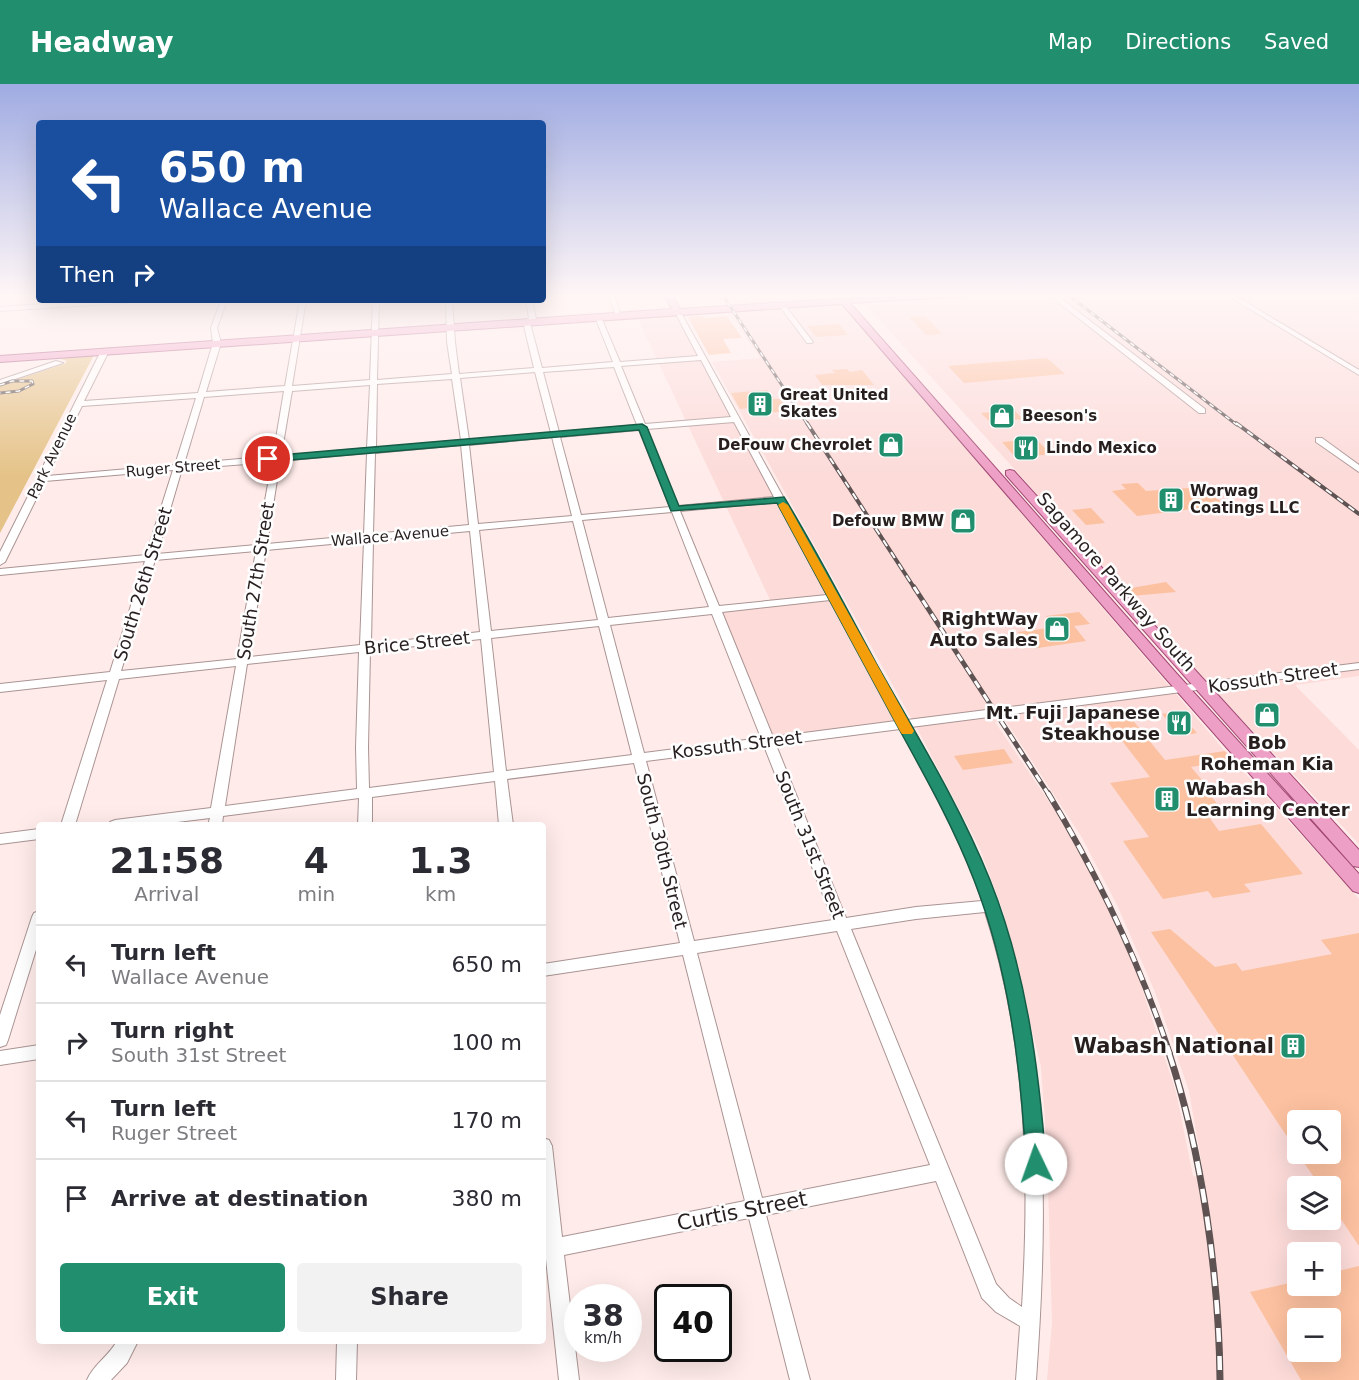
<!DOCTYPE html>
<meta charset="utf-8">
<style>
:root{--surface:#fff;--page:#f2f2f3;--text:#2b2b33;--muted:#7c7c81;--line:#e1e1e2;--accent:#218e6d}
body{margin:0;font-family:"DejaVu Sans",sans-serif;background:var(--page);color:var(--text);height:100vh;display:flex;flex-direction:column;font-size:22px;white-space:nowrap}
*{box-sizing:border-box;margin:0}
p{font-size:20px;color:var(--muted)}
.icon{flex:none;width:33px;height:33px;fill:none;stroke:currentColor;stroke-width:2;stroke-linecap:round;stroke-linejoin:round}
.map{position:relative;flex:1;overflow:hidden}
.sheet{position:absolute;left:36px;top:738px;width:510px;height:522px;display:flex;flex-direction:column;background:var(--surface);border-radius:6px;box-shadow:0 6px 24px #0002}
.sheet>*{flex:none}
.guide{position:absolute;left:36px;top:36px;width:510px;height:183px;border-radius:6px;box-shadow:0 6px 24px #0002;background:#1a4fa0;color:#fff;overflow:hidden}
.tools{position:absolute;left:1287px;top:1026px;display:grid;gap:12px}
.tools a{display:grid;place-items:center;width:54px;height:54px;border-radius:6px;background:var(--surface);box-shadow:0 6px 24px #0002;font-size:30px}
.speed{position:absolute;left:564px;top:1200px;display:flex;gap:12px;font-size:30px;font-weight:700;text-align:center}
.speed>*{display:grid;place-content:center;width:78px;height:78px;border-radius:50%;background:var(--surface);box-shadow:0 6px 24px #0002;line-height:1}
.speed small{font-size:15px;font-weight:400}
.speed .limit{border:3px solid #111;border-radius:9px;background:#fff;color:#111}
.pin{position:absolute;display:grid;place-items:center;width:51px;height:51px;color:#fff;margin:-26px;border:3px solid #fff;border-radius:50%;box-shadow:0 2px 6px #0007}
.me{position:absolute;width:66px;margin:-33px;rotate:357deg;stroke-linejoin:round;filter:drop-shadow(0 0 4px #0008)}
.turn{display:flex;align-items:center;gap:21px;height:126px;padding:0 24px;font-size:27px}
.turn .icon{width:78px;height:78px;stroke-width:2.5}
.turn b{display:block;font-size:42px;line-height:51px}
.then{display:flex;align-items:center;height:57px;padding:0 24px;background:#0003;gap:12px;font-size:22px}
.eta{display:flex;justify-content:space-evenly;align-items:center;height:102px;text-align:center}
.eta b{font-size:36px;font-weight:800;line-height:42px}
.primary-button{display:flex;gap:12px;margin-top:auto;padding:12px 24px}
.primary-button a{flex:1;height:69px;border-radius:6px;background:var(--accent);color:#fff;font-size:24px;font-weight:800;line-height:69px;text-align:center}
.primary-button a+a{background:var(--page);color:var(--text)}
ul{padding:0;list-style:none}
li{display:flex;align-items:center;gap:18px;height:78px;padding:0 24px;border-top:2px solid var(--line)}
li div{flex:1}
li b{display:block;font-size:22px}
li em{font-style:normal}
header{display:flex;align-items:center;gap:36px;box-sizing:border-box;height:84px;padding:0 30px;background:var(--accent);color:#fff}
header strong{font-size:28px}
nav{display:flex;gap:33px;margin-inline-start:auto;font-size:21px}
.map>svg:first-child{display:block}
.built{fill:#fcdbd9;fill-rule:evenodd}
.green{fill:#e5c388}
.building{fill:#fcc1a0;fill-rule:evenodd}
.lines{fill:none;stroke-linecap:round;stroke-linejoin:round}
.minor-casing{stroke:#aa9493;stroke-width:2}
.major-casing{stroke:#a14872;stroke-width:2}
.minor{fill:#fff;fill-rule:evenodd}
.major{fill:#ee9fc5;fill-rule:evenodd}
.rail-far4-casing{stroke:#5e5252;stroke-width:3}
.rail-far3-casing{stroke:#5e5252;stroke-width:4}
.rail-far2-casing{stroke:#5e5252;stroke-width:5}
.rail-far1-casing{stroke:#5e5252;stroke-width:6}
.rail-casing{stroke:#5e5252;stroke-width:7}
.rail-far4{stroke:#fefefe;stroke-width:1.5;stroke-dasharray:5;stroke-linecap:butt}
.rail-far3{stroke:#fefefe;stroke-width:2;stroke-dasharray:7;stroke-linecap:butt}
.rail-far2{stroke:#fefefe;stroke-width:3;stroke-dasharray:8;stroke-linecap:butt}
.rail-far1{stroke:#fefefe;stroke-width:4;stroke-dasharray:10;stroke-linecap:butt}
.rail{stroke:#fefefe;stroke-width:4.5;stroke-dasharray:14;stroke-linecap:butt}
.route{fill:#218e6d;stroke:#155c47;stroke-width:1.5}
.slow{fill:#f59e0b}
.labels{text-anchor:middle;stroke-width:5;stroke-linejoin:round;paint-order:stroke}
.far-poi-label{font-size:15px;font-weight:bold;fill:#271e1e;stroke:#fefefe;text-anchor:start}
.far-street-label{font-size:15px;fill:#271e1e;stroke:#fefefe}
.street-label{font-size:18px;fill:#271e1e;stroke:#fefefe}
.poi-label{font-size:18px;font-weight:bold;fill:#271e1e;stroke:#fefefe;text-anchor:end}
.near-poi-label{font-size:21px;font-weight:bold;fill:#271e1e;stroke:#fefefe;text-anchor:end}
.near-street-label{font-size:21px;fill:#271e1e;stroke:#fefefe}
</style>
<header>
<strong>Headway</strong>
<nav><a>Map</a><a>Directions</a><a>Saved</a></nav>
</header>
<div class="map">
<svg width="1359" height="1296" viewBox="0 0 1359 1296">
<rect width="100%" height="100%" fill="#ffecea"/>
<!-- built -->
<path class="built" d="M728,210h111l3,5 -106,7z
M1018,210h341v382l-64,9 64,65v94l-140,-149 -353,-390z
M841,219l384,448 134,148v481h-312l5,-57 -5,-174 -6,-82 -37,-153 -24,-65 -61,-117 -207,-370 48,-4 -31,-46zM1005,636l76,116 36,69 38,87 34,99 15,87 -11,-2 -17,-84 -40,-122 -48,-104 -24,-42 -69,-102zM1298,1036h32v34h-32zM1298,1102h32v34h-32zM1298,1168h32v34h-32zM1298,1234h32v34h-32z
M678,228l225,412 -135,17 -52,-130 56,-7 -136,-289z"/>
<!-- green -->
<path class="green" d="M94,271l-94,178v-148l64,-21 3,-3 -6,-2z"/>
<!-- building -->
<path class="building" d="M703,232l1,2 23,-2 15,22 -19,1 8,14 -22,2 -21,-38z
M925,232l7,7 10,11 -16,1 -17,-18z
M839,240l9,11 -32,2 -9,-11z
M1047,274l18,16 -101,9 -16,-17z
M847,285l3,3 12,-2 12,15h-52l-7,-10 20,-2 -3,-3z
M768,306l6,9h6l8,12 -34,3 -3,-6 -11,1 -9,-16z
M1014,326l9,9 -33,3 -9,-9z
M1036,355l15,15 -35,4 -14,-16z
M1138,399l8,8 58,-4 25,22 -34,3 -3,-3 -55,7 -25,-25 14,-2 -5,-5z
M1091,424l14,15 -19,2 -14,-15z
M1166,498l10,10 -45,4 -6,-7z
M1079,528l11,12 -16,2 12,15 -55,8 -13,-17 38,-5 -10,-11z
M1122,623l43,53 60,-9 8,9 -42,7 11,13h-4l25,31 -17,2 13,18 42,-7 42,50 -59,10 7,8 -38,6 -5,-7 -45,8 -40,-58 26,-4 -39,-54 40,-6 -51,-66z
M1174,628l2,3 4,-1 17,19 -16,3 -19,-22z
M1004,665l9,14 -50,7 -9,-14z
M1170,845l45,38 21,-4 6,8 90,-17 -11,-14 38,-7v313l-29,-43v-17h-10l-22,-32h32v-34h-32v33l-147,-221z
M1359,1182v114h-58l-51,-88 48,-11v5h32v-13zM1298,1234h32v34h-32z"/>
<g class="lines">
<!-- minor casing -->
<g class="minor-casing">
<path id="minor" d="M608,210h6l7,23 -5,-1z
M1048,210h7l150,115v4h-6z
M1225,210h7l127,76v5z
M106,216h33l-3,2 -136,9v-4z
M221,216h6l-10,28 4,15 -15,49 79,-6 15,-86h6l-14,86 78,-6 3,-80h6l-2,80 75,-6 -5,-32 -1,-42h6l3,42 4,32 75,-6 -11,-46 6,-4 -3,-18h6l4,19 -6,4 12,45 71,-6 -18,-45 3,-2 3,2 19,45 78,-6 -23,-44 5,-1 227,409 452,-57v6l-448,58c28,51 58,101 78,154 62,162 59,329 47,499h-20l4,-54 -24,-14 -14,-14 -46,-117 -170,34 44,165h-20l-41,-162 -185,37 15,125h-20l-13,-121h-3v-121l6,2 3,6 10,91 183,-36 -62,-246 -140,21v-12l137,-21 -46,-180 -127,16 6,46h-14l-4,-44 -123,16v28h-14l1,-27 -136,18 -1,9h-14l2,-7 -57,7h-45l2,-3 5,-2 96,-12 25,-142 -117,13 -44,146h-14l46,-145 -107,12v-8l110,-12 35,-111 -145,14v-6l146,-14 27,-85 -128,11 -40,81 -5,3v-13l102,-203 7,2 -25,50 114,-8 15,-50 -2,-15zM701,276l30,57 -86,7 -24,-58zM614,283l23,58 -78,7 -16,-60zM535,288l16,61 -82,7 -9,-62zM452,295l9,61 -85,8 1,-64zM370,301l-3,63 -86,8 11,-65zM284,307l-11,65 -89,8 20,-67zM196,314l-21,67 -128,11 35,-70zM734,338l40,75 -96,9 -31,-77zM639,346l31,77 -89,8 -21,-78zM552,353l20,79 -94,8 -9,-79zM461,361l8,80 -96,9 2,-81zM367,369l-3,82 -97,9 13,-83zM272,378l-15,83 -100,9 25,-85zM777,418l50,93 -108,11 -39,-95zM672,428l37,95 -101,11 -26,-98zM573,437l25,99 -107,11 -12,-101zM470,447l10,101 -109,12 2,-104zM364,457l-4,104 -111,12 17,-107zM256,467l-19,108 -116,12 34,-111zM830,516l66,121 -123,16 -51,-125zM712,530l49,124 -117,15 -34,-128zM599,542l33,129 -126,16 -15,-133zM481,555l13,133 -125,16 -1,-41 2,-96zM359,568l-3,95 1,42 -132,17 22,-142zM900,645c30,56 62,111 82,172l-66,6 -70,11 -70,-173zM764,662l69,174 -139,21 -48,-180zM985,828c42,129 45,261 37,395l-13,-9 -13,-14 -145,-355 65,-10zM837,847l93,234 -168,33 -65,-245z
M780,220h4l29,38 -2,1h-4l-28,-38z
M56,277l7,2 -63,21v-4z
M1316,354h6l37,27v7l-43,-30z
M39,745v10l-39,5v-10z
M39,827v29l-31,100 -2,5 -6,2v-32l32,-98 2,-4z
M39,961v14l-39,6v-14z
M117,1257h21l-11,22 -16,17h-24c6,-15 22,-24 30,-39z
M337,1257h20l-1,39h-20z"/>
</g>
<!-- major casing -->
<g class="major-casing">
<path id="major" d="M664,210h8l8,15 158,-10 4,-2 4,2 129,-5 -4,2 -121,7 327,371 182,200v19l-6,-2 -186,-211 -325,-376 -842,58v-6l672,-47z
M1010,386l4,1 345,379v17l-6,-1 -347,-391v-4z"/>
</g>
<!-- minor -->
<use href="#minor" class="minor"/>
<!-- major -->
<use href="#major" class="major"/>
<!-- rail-far4 casing -->
<g class="rail-far4-casing">
<path id="rail-far4" d="M722,210l86,131
M1067,210l170,131
M0,301l12,-4h20l1,3 -14,7 -19,2"/>
</g>
<!-- rail-far3 casing -->
<g class="rail-far3-casing">
<path id="rail-far3" d="M807,339l108,166
M1236,339l123,91"/>
</g>
<!-- rail-far2 casing -->
<g class="rail-far2-casing">
<path id="rail-far2" d="M914,503l135,208"/>
</g>
<!-- rail-far1 casing -->
<g class="rail-far1-casing">
<path id="rail-far1" d="M1048,709c51,84 91,169 122,261"/>
</g>
<!-- rail casing -->
<g class="rail-casing">
<path id="rail" d="M1169,969c33,100 50,222 51,327"/>
</g>
<!-- rail-far4 -->
<use href="#rail-far4" class="rail-far4"/>
<!-- rail-far3 -->
<use href="#rail-far3" class="rail-far3"/>
<!-- rail-far2 -->
<use href="#rail-far2" class="rail-far2"/>
<!-- rail-far1 -->
<use href="#rail-far1" class="rail-far1"/>
<!-- rail -->
<use href="#rail" class="rail"/>
</g>
<!-- sky -->
<linearGradient id="sky" x2="0" y2="1"><stop stop-color="#9fabe2"/><stop offset="0.54" stop-color="#fff6f6"/><stop offset="1" stop-color="#fff6f6" stop-opacity="0"/></linearGradient>
<rect width="1359" height="391" fill="url(#sky)"/>
<!-- route -->
<path class="route" d="M642,340l5,3 32,79 105,-9c33,54 62,111 92,166 40,71 84,142 114,217 36,90 49,188 56,284l-3,7 -7,2 -7,-2 -3,-7c-5,-96 -17,-194 -52,-284 -22,-57 -52,-109 -81,-162 -39,-72 -77,-144 -116,-215l-106,8 -32,-81 -371,32 -4,-3 4,-3z"/>
<!-- slow -->
<path class="slow" d="M783,418l5,3 126,226 -2,3h-10l-2,-3 -122,-226z"/>
<!-- icons -->
<defs>
<g id="building-square" transform="scale(1.35)"><rect x="-9" y="-9" width="18" height="18" rx="4" fill="#218e6d" stroke="#fefefe"/><path d="M-4-6H4V6H1V3H-1V6H-4ZM-2.5-4.3h1.7v1.8h-1.7ZM.8-4.3h1.7v1.8H.8ZM-2.5-1h1.7V.8h-1.7ZM.8-1h1.7V.8H.8Z" fill="#fff"/></g>
<g id="shop-square" transform="scale(1.35)"><rect x="-9" y="-9" width="18" height="18" rx="4" fill="#218e6d" stroke="#fefefe"/><path d="M-5-2.5h2.3a2.7 3.5 0 0 1 5.4 0H5L5.5 6h-11ZM-1.5-2.5h3a1.5 2.3 0 0 0-3 0Z" fill="#fff"/></g>
<g id="restaurant-square" transform="scale(1.35)"><rect x="-9" y="-9" width="18" height="18" rx="4" fill="#218e6d" stroke="#fefefe"/><path d="M-5-6h1v4h1v-4h1v4h1v-4h1v5L-1.5 .5V6h-2V.5L-5-1ZM5-6V6H3V1.5H1.5Q1.5-4 5-6Z" fill="#fff"/></g>
</defs>
<g fill-rule="evenodd">
<use href="#building-square" x="760" y="320"/>
<use href="#shop-square" x="1002" y="332"/>
<use href="#shop-square" x="891" y="361"/>
<use href="#restaurant-square" x="1026" y="364"/>
<use href="#building-square" x="1171" y="416"/>
<use href="#shop-square" x="963" y="437"/>
<use href="#shop-square" x="1057" y="545"/>
<use href="#shop-square" x="1267" y="631"/>
<use href="#restaurant-square" x="1179" y="639"/>
<use href="#building-square" x="1167" y="715"/>
<use href="#building-square" x="1293" y="962"/>
</g>
<g class="labels">
<!-- far-poi labels -->
<g class="far-poi-label">
<text x="780" y="316">Great United<tspan x="780" dy="17">Skates</tspan></text>
<text x="1022" y="337">Beeson's</text>
<text x="872" y="366" text-anchor="end">DeFouw Chevrolet</text>
<text x="1046" y="369">Lindo Mexico</text>
<text x="1190" y="412">Worwag<tspan x="1190" dy="17">Coatings LLC</tspan></text>
<text x="944" y="442" text-anchor="end">Defouw BMW</text>
</g>
<!-- far-street labels -->
<g class="far-street-label">
<text transform="translate(52 372) rotate(-64)" y="5">Park Avenue</text>
<text transform="translate(173 384) rotate(-5)" y="5">Ruger Street</text>
<text transform="translate(390 452) rotate(-5)" y="5">Wallace Avenue</text>
</g>
<!-- street labels -->
<g class="street-label">
<text transform="translate(256 497) rotate(-81)" y="6">South 27th Street</text>
<text transform="translate(1116 498) rotate(49)" y="6">Sagamore Parkway South</text>
<text transform="translate(143 500) rotate(-73)" y="6">South 26th Street</text>
<text transform="translate(417 559) rotate(-6)" y="6">Brice Street</text>
<text transform="translate(1273 594) rotate(-8)" y="6">Kossuth Street</text>
<text transform="translate(737 661) rotate(-7)" y="6">Kossuth Street</text>
<text transform="translate(810 761) rotate(68)" y="6">South 31st Street</text>
<text transform="translate(662 767) rotate(76)" y="6">South 30th Street</text>
</g>
<!-- poi labels -->
<g class="poi-label">
<text x="1038" y="541">RightWay<tspan x="1038" dy="21">Auto Sales</tspan></text>
<text x="1160" y="635">Mt. Fuji Japanese<tspan x="1160" dy="21">Steakhouse</tspan></text>
<text x="1267" y="665" text-anchor="middle">Bob<tspan x="1267" dy="21">Roheman Kia</tspan></text>
<text x="1186" y="711" text-anchor="start">Wabash<tspan x="1186" dy="21">Learning Center</tspan></text>
</g>
<!-- near-poi labels -->
<g class="near-poi-label">
<text x="1274" y="969">Wabash National</text>
</g>
<!-- near-street labels -->
<g class="near-street-label">
<text transform="translate(742 1127) rotate(-11)" y="7">Curtis Street</text>
</g>
</g>
</svg>
<div class="tools">
<a><svg class="icon" aria-label="search" viewBox="0 0 24 24"><circle cx="10" cy="10" r="6"/><path d="M15 15l6 6"/></svg></a>
<a><svg class="icon" aria-label="layers" viewBox="0 0 24 24"><path d="M12 4l9 5-9 5-9-5zM3 14l9 5 9-5"/></svg></a>
<a>+</a>
<a>−</a>
</div>
<div class="speed"><div>38<small>km/h</small></div><div class="limit">40</div></div>
<div class="pin" style="left:268px;top:375px;background:#d93025"><svg class="icon" aria-label="arrive" viewBox="0 0 24 24"><path d="M6 21V4h12l-3 4 3 4H6"/></svg></div>
<svg class="me" style="left:1036px;top:1080px" viewBox="-20 -20 40 40"><circle r="19" fill="#fff"/><path d="M0-13L10 11 0 6-10 11z" fill="#218e6d"/></svg>
<div class="guide">
<div class="turn"><svg class="icon" aria-label="left" viewBox="0 0 24 24"><path d="M17 20v-9H6M10 6l-5 5 5 5"/></svg><div><b>650 m</b>Wallace Avenue</div></div>
<div class="then">Then<svg class="icon" aria-label="right" viewBox="0 0 24 24"><path d="M7 20v-9h11M14 6l5 5-5 5"/></svg></div>
</div>
<section class="sheet">
<div class="eta">
<div><b>21:58</b><p>Arrival</p></div>
<div><b>4</b><p>min</p></div>
<div><b>1.3</b><p>km</p></div>
</div>
<ul>
<li><svg class="icon" aria-label="left" viewBox="0 0 24 24"><path d="M17 20v-9H6M10 6l-5 5 5 5"/></svg><div><b>Turn left</b><p>Wallace Avenue</p></div><em>650 m</em></li>
<li><svg class="icon" aria-label="right" viewBox="0 0 24 24"><path d="M7 20v-9h11M14 6l5 5-5 5"/></svg><div><b>Turn right</b><p>South 31st Street</p></div><em>100 m</em></li>
<li><svg class="icon" aria-label="left" viewBox="0 0 24 24"><path d="M17 20v-9H6M10 6l-5 5 5 5"/></svg><div><b>Turn left</b><p>Ruger Street</p></div><em>170 m</em></li>
<li><svg class="icon" aria-label="arrive" viewBox="0 0 24 24"><path d="M6 21V4h12l-3 4 3 4H6"/></svg><div><b>Arrive at destination</b></div><em>380 m</em></li>
</ul>
<div class="primary-button"><a>Exit</a><a>Share</a></div>
</section>
</div>
